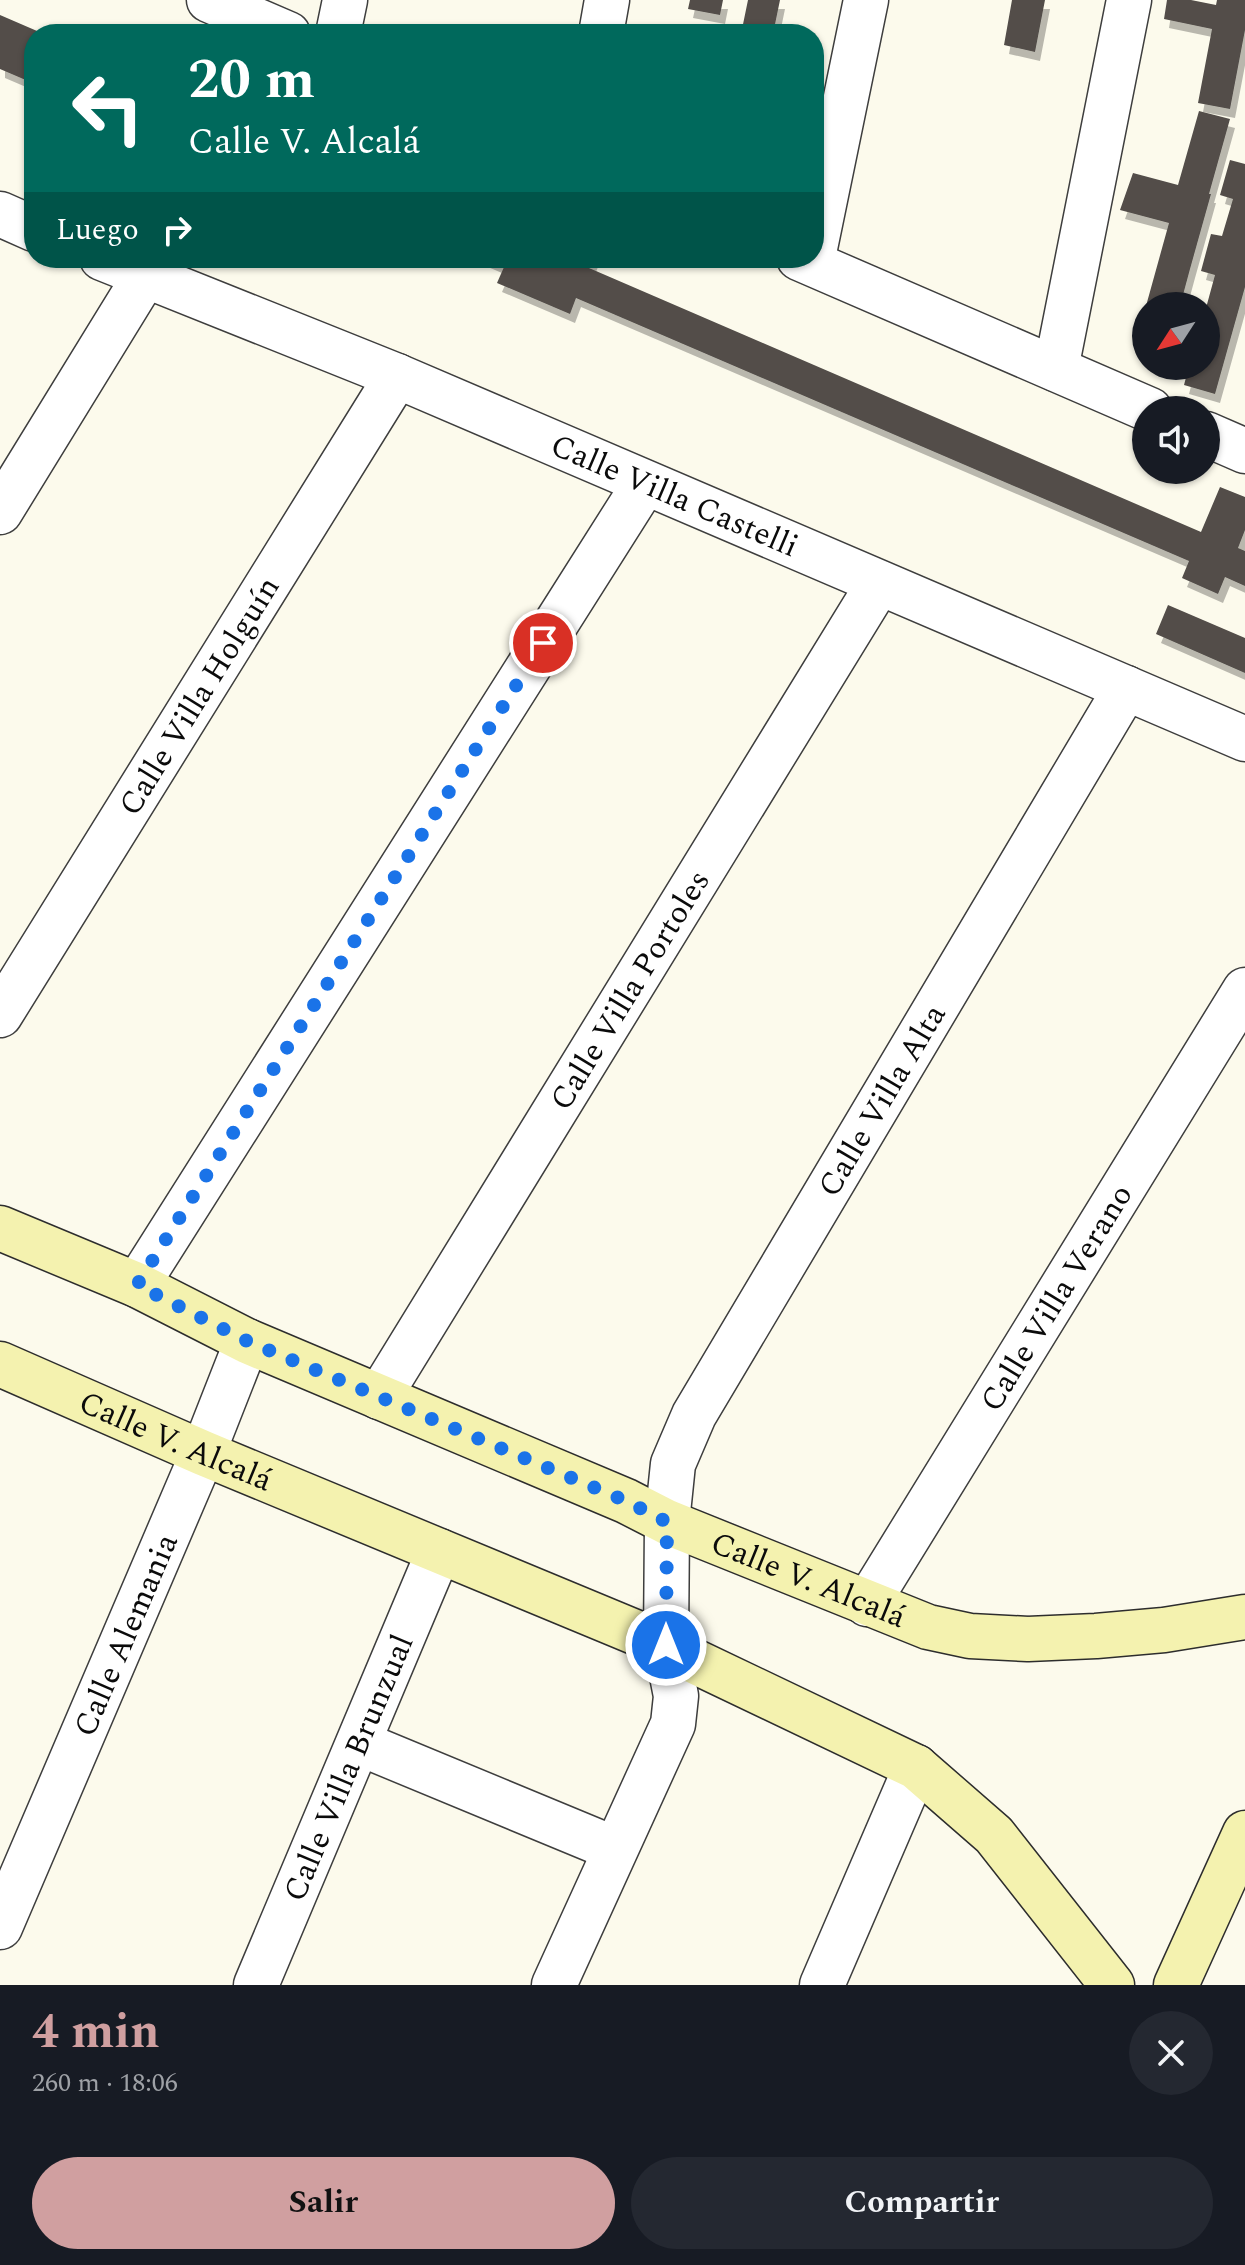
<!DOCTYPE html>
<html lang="es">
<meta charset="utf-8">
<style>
:root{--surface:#171b24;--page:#242831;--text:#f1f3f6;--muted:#9ea1a6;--accent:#d09fa0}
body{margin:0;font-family:Spectral,serif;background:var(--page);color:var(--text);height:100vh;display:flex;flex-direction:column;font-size:30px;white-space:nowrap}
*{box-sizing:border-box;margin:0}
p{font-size:26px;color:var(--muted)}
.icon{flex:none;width:44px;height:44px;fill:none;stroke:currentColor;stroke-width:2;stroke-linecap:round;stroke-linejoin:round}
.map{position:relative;height:1985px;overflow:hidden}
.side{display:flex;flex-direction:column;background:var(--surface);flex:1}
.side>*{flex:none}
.guide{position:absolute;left:24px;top:24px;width:800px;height:244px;border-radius:32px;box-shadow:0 2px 6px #0004;background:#00695c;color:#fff;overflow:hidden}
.needle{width:52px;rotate:234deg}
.controls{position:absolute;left:1132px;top:292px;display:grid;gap:16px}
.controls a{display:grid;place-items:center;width:88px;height:88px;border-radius:50%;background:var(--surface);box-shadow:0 2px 6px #0004;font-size:40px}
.pin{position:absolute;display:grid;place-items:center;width:68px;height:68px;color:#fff;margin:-34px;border:4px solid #fff;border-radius:50%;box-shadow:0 2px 8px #0007}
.me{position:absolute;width:88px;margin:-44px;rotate:0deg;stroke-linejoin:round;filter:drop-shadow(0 0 6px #0008)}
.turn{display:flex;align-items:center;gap:28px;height:168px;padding:0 32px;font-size:36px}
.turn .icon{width:104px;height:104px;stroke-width:2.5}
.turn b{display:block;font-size:56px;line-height:68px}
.then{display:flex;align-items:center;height:76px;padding:0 32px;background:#0003;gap:16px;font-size:30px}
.round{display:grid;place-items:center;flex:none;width:84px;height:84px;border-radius:42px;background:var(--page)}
.overview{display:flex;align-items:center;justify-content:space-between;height:136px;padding:0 32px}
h1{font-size:48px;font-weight:700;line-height:60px;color:var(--accent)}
.button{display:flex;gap:16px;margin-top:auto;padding:16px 32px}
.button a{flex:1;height:92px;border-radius:48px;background:var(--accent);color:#111;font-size:32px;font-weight:700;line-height:92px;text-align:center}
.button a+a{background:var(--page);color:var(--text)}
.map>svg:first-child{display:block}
.building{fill:#524d49;filter:url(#shadow)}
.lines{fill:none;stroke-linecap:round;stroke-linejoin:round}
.street-casing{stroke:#3e3e3e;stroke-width:47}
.secondary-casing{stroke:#2d2d2d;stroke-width:47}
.street{stroke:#fff;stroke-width:44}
.secondary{stroke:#f4f2af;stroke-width:44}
.route{stroke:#1a73e8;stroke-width:14;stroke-dasharray:0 25.2}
.labels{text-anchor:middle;stroke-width:8;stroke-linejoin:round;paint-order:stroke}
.street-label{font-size:32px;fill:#0b0b0b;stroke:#fff}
</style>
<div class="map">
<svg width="1245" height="1985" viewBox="0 0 1245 1985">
<defs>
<filter id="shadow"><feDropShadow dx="5" dy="9" stdDeviation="0" flood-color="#0004"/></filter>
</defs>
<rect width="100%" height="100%" fill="#fcfaec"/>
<!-- building -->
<path class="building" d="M690,0h33l-3,15 -32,-6z
M748,0h32l-7,34h-32z
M1012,0h33l-10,52 -31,-7z
M1167,0h24l25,5 1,-5h28v30l-15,79 -32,-6 14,-74 -48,-10z
M0,15l44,19h-10v34l-6,13 -28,-12z
M1199,111l31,8 -21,75h2l-21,75 -10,37h-34l23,-83 -49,-13 13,-37 45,12z
M1230,160l15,4v123l-30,107 -31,-9 5,-19h17v-58l9,-33 -14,-4 10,-37 11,2 11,-37 -13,-4z
M483,258h110l-4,10 612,264 19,-45 25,10v33l-7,18 7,3v35l-20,-9 -7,17 -36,-16 7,-17 -613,-263 -6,16 -73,-31 7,-16z
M1145,310h1v27l-8,-2z
M1168,605l77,33v35l-89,-39z"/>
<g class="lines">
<!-- street casing -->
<g class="street-casing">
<g id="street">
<path d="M209,0l79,34"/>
<path d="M338,34l7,-34"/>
<path d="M601,34l6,-34"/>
<path d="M0,214l34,15"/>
<path d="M814,253l52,-253"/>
<path id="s1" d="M102,258l295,118 848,363"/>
<path d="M799,258l351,152"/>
<path d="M1056,369l73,-369"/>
<path d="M1206,434l39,17"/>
<path d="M0,512l145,-236"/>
<path id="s2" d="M0,1015l397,-639"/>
<path d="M137,1285l508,-802"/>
<path id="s3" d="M379,1397l500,-814"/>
<path id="s4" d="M867,1604l378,-614"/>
<path d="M359,1743l256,106"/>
<path id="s5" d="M0,1927l203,-474 44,-112"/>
<path id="s6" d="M256,1985l183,-434"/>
<path id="s7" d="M554,1985l119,-261 3,-28 -10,-51 1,-123 6,-58 21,-49 432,-727"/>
<path d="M822,1985l94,-218"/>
</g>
</g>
<!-- secondary casing -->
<g class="secondary-casing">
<g id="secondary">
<path id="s8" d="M0,1228l137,57 110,56 379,160 41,21 261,105 42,9 58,3 68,-3 68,-6 81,-13"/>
<path id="s9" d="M0,1364l203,89 463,192 7,6 243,116 78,68 118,150"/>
<path d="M1176,1985l69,-152"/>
</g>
</g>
<!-- street -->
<use href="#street" class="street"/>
<!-- secondary -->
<use href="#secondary" class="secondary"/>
</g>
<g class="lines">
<!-- route -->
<path class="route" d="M543,643l-406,642 110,56 379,160 41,21 -1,123"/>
</g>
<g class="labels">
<!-- street labels -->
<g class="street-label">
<text dy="11" stroke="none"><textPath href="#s1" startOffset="620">Calle Villa Castelli</textPath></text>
<text dy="11" stroke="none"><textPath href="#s2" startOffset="376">Calle Villa Holguín</textPath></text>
<text dy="11" stroke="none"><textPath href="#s3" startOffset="478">Calle Villa Portoles</textPath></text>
<text dy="11" stroke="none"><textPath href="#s7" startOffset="968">Calle Villa Alta</textPath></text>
<text dy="11" stroke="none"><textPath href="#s4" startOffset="360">Calle Villa Verano</textPath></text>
<text dy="11" stroke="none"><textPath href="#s9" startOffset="192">Calle V. Alcalá</textPath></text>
<text dy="11" stroke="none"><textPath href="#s8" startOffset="882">Calle V. Alcalá</textPath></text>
<text dy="11" stroke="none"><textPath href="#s5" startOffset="318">Calle Alemania</textPath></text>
<text dy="11" stroke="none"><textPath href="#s6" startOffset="236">Calle Villa Brunzual</textPath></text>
</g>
</g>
</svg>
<div class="controls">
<a><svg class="needle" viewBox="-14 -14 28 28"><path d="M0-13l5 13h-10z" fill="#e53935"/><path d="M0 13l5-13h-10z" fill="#9ea1a6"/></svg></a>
<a><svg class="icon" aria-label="sound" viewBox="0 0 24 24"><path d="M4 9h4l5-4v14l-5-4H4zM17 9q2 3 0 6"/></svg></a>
</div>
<div class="pin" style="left:543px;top:643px;background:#d93025"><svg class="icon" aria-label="arrive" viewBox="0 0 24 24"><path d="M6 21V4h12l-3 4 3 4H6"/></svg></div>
<svg class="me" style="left:666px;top:1645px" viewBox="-20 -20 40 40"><circle r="17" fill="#1a73e8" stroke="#fff" stroke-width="3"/><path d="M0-11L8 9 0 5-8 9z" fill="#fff"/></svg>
<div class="guide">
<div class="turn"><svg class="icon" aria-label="left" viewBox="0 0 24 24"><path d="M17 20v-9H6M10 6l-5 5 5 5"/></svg><div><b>20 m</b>Calle V. Alcalá</div></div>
<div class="then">Luego<svg class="icon" aria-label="right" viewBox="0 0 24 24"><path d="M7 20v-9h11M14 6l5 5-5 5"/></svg></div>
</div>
</div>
<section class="side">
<div class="overview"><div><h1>4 min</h1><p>260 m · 18:06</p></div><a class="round"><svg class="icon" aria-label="close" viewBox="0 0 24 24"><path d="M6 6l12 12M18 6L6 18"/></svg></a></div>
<div class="button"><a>Salir</a><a>Compartir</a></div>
</section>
